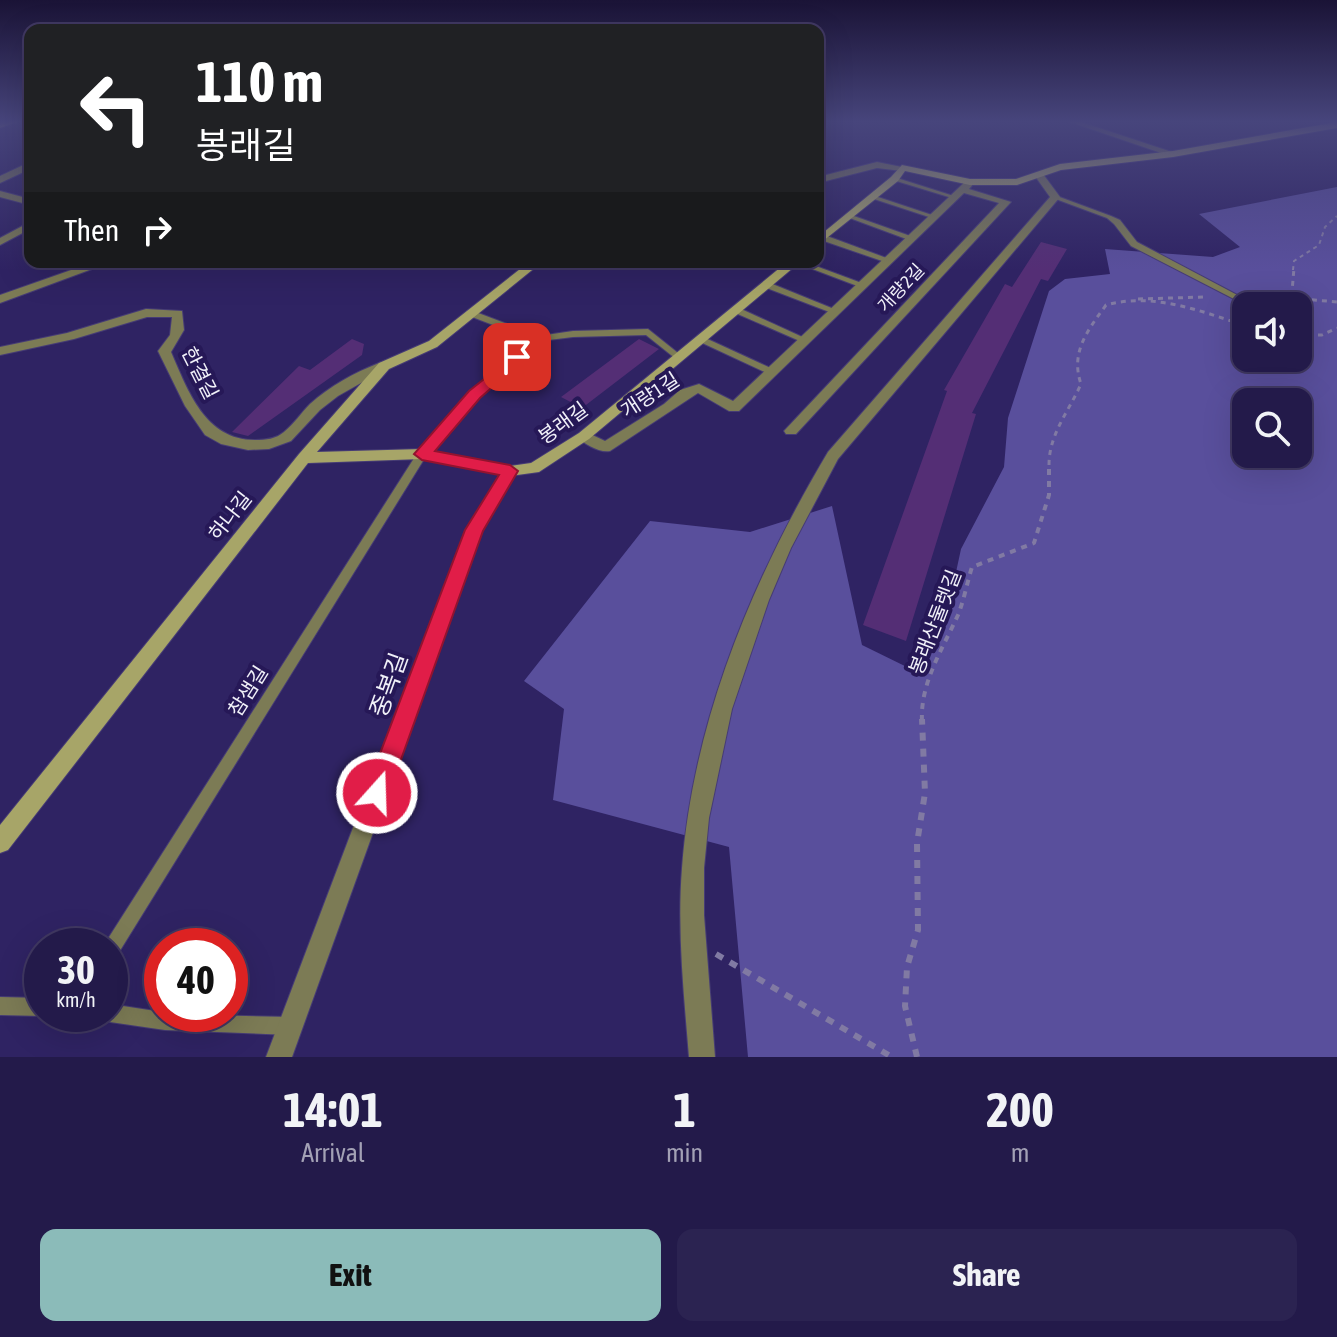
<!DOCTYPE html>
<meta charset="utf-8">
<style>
:root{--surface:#231a4a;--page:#2b2351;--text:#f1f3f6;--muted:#a3a1b5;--line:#403862;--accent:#8bbbb9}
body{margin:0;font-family:"Asap Condensed","Noto Sans KR",sans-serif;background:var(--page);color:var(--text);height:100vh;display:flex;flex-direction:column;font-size:30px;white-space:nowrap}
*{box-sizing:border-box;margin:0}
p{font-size:26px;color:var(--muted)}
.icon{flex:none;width:44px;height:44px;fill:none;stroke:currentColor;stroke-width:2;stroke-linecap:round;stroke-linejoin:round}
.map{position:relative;height:1057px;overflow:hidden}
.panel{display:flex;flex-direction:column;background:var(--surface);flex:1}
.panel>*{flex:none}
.banner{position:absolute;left:24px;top:24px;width:800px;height:244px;border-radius:16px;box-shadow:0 8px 32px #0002,0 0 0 2px var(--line);background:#202124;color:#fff;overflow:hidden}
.fabs{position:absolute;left:1232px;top:292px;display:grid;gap:16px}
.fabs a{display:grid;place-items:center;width:80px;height:80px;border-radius:16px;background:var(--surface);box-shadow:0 8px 32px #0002,0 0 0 2px var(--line);font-size:40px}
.speed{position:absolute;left:24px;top:928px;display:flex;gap:16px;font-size:40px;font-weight:700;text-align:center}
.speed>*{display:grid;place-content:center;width:104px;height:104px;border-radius:50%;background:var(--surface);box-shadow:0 8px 32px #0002,0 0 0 2px var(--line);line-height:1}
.speed small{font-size:20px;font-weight:400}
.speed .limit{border:12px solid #d22;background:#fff;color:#111}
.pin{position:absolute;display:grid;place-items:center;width:68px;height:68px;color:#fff;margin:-34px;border-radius:16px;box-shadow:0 4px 12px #0006}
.me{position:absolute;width:88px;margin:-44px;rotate:20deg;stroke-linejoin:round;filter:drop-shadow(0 0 6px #0008)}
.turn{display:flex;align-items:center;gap:28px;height:168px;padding:0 40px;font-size:36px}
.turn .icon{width:104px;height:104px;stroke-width:2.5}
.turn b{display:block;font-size:56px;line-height:68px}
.then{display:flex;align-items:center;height:76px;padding:0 40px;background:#0003;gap:16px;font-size:30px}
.eta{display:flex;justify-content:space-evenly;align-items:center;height:136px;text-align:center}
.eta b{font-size:48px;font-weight:700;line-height:56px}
.button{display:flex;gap:16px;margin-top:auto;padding:16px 40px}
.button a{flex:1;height:92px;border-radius:16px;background:var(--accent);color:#111;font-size:32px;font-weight:700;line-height:92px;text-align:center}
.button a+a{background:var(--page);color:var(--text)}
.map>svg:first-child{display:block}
.forest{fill:#594f9c;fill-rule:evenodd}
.building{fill:#542e75}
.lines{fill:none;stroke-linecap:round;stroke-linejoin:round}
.service-casing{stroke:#463c75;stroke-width:2}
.minor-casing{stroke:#463c75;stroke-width:2}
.tertiary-casing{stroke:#463c75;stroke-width:2}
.secondary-casing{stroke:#463c75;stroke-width:2}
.path-far3{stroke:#817aa3;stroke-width:2;stroke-dasharray:4 4;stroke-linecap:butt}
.path-far2{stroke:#817aa3;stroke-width:3;stroke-dasharray:5 5;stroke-linecap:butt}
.path-far1{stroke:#817aa3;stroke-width:4;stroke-dasharray:6 6;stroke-linecap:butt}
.path{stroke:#817aa3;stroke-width:6;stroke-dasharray:8 8;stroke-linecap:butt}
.service{fill:#7c7b55;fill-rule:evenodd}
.minor{fill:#7c7b55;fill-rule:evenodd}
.tertiary{fill:#7c7b55;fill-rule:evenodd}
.secondary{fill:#a7a568;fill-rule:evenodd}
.route{fill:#e11d48;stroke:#92132f;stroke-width:2}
.labels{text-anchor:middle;stroke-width:8;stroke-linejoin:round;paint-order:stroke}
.far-street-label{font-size:18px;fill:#f0f0f8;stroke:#261857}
.street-label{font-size:20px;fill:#f0f0f8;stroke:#261857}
.near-street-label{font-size:24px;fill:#f0f0f8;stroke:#261857}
</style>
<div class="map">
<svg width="1337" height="1057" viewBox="0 0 1337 1057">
<rect width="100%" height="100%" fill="#2f2363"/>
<!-- forest -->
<path class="forest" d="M1337,187v870h-589l-19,-210 -176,-47 11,-91 -40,-28 126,-160 100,11 82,-26 30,139 53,26 35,-71 11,-51 43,-82 4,-49 41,-127 16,-12 45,-5 -5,-25 108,8 27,-10 -41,-33zM1246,306h52v52h-52zM1246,402h52v52h-52z"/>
<!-- building -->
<path class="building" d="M1041,242l26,7 -19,32 -7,-2 -69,134 4,1 -70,227 -43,-16 84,-234 -3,-1 61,-106 7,3z
M352,339l12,5 -2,11 -114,81 -16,-4 67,-66 11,4z
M639,339l20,10 -77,59 -21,-11z"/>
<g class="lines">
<!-- service casing -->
<g class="service-casing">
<path id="service" d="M893,178h4l60,19 -5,1 -59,-18z
M871,196h4l63,21 -6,1 -61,-20z
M1053,196h4l54,20 9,4 17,22 104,55 -1,2h-6l-103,-53 -17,-22 -7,-6 -54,-20z
M847,215h4l65,23 -7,2 -62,-23z
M821,236h6l65,24 -7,2 -64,-22z
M794,262h11l62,23 -7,2z
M764,283h6l69,28 -1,2h-6l-68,-26z
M733,308h6l70,32 -4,3 -3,-1 -69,-30z
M467,311h6l66,25 34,-5 75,-2 35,28 -4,3 -3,-1 -30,-24 -73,2 -32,4 -64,55 -51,60 -310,501 -6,2v-13l-6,-1 314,-493 53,-60 61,-52 -65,-25z
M701,336l74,34 2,2 -5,3 -3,-1 -71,-33v-4z
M0,997l42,1v16h4l-4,2 -42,-1z
M110,1004l52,8v2l129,3 6,3 3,6 -3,6 -6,3 -126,-5 -55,-8 -6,-3 -2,-5h8z"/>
</g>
<!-- minor casing -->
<g class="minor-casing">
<path id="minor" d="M1070,122h11l97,32 -8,2z
M30,162v7l-30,14v-7z
M1037,174h6l17,23 -222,262 -47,89 -22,52 -37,109 -23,109 -5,50v47l11,142h-26c-5,-62 -12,-126 -7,-189 11,-147 71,-290 146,-416l222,-255 -15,-21z
M967,180l8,2 -6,7 42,13 -215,232h-10l-2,-3 215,-228 -35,-10 -225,218h-10l-31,-18 -88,58c-10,2 -27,-7 -33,-15l7,-5 21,10 59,-37 16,-14 19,-6 34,17z"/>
</g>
<!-- tertiary casing -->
<g class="tertiary-casing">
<path id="tertiary" d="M877,162l30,6 -5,3 -25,-3 -59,15v-6z
M0,191l30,8v6l-30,-8z
M30,222v7l-30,16v-7z
M94,262h17l-111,41v-8z
M146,309l36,2 2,19 -13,22c17,39 34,88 84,88 11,0 21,-1 29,-8 10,-8 17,-19 26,-28 20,-18 44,-31 69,-41l5,-1 7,4 -53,30 -18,14 -29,31 -22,8 -21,1 -27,-6 -16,-9 -20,-29 -27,-55 12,-16 2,-18h-25l-73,22 -74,16v-8l67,-14z
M510,466l7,5 -35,60 -190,526h-26l200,-527 39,-63z"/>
</g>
<!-- secondary casing -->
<g class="secondary-casing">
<path id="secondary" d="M0,122h17l-17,6z
M1337,122v6l-164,29 -112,13 -44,15h-47l-65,-14 -7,10 -80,64v-8l73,-60 11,-12 68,14h46l44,-15 113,-13z
M529,262h13l-105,85 -48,22 -72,83 105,-3 88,17 21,-3 48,-30 208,-171h13l-211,177 -50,33 -29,4 -88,-17 -114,4 -300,387 -8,3v-28l299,-371 80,-91 50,-22z"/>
</g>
<!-- path-far3 -->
<path class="path-far3" d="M1293,270l1,-9 25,-16 6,-18 12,-11"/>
<!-- path-far2 -->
<path class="path-far2" d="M1250,297l15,5 26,2 3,-36
M1292,298l45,4
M1138,299l67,-2
M1298,335h24l15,-7
M1049,465c0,-31 20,-54 32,-81 -11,-32 7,-54 25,-79 47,-13 95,6 140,21"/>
<!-- path-far1 -->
<path class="path-far1" d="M922,721c-2,-38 21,-73 36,-106 6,-15 9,-32 14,-48l62,-24 15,-48v-32"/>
<!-- path -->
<path class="path" d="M716,954l176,103
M917,1057l-12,-51 2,-39 11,-37 -1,-87 8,-50 -3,-74"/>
<!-- service -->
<use href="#service" class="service"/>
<!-- minor -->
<use href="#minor" class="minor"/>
<!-- tertiary -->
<use href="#tertiary" class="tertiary"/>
<!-- secondary -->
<use href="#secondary" class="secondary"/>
</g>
<!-- sky -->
<linearGradient id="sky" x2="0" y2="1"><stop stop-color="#1a1336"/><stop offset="0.45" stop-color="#47457c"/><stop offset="1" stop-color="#47457c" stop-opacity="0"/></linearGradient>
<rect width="1337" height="270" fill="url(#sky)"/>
<!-- route -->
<path class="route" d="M517,353l5,1v7l-42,37 -45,53 75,14 8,6 -35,60 -94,262 -4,8 -8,4 -8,-4 -4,-8 100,-263 34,-55 -77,-15 -8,-6 55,-63z"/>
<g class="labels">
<!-- far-street labels -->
<g class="far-street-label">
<text transform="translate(901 288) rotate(-47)" y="6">개량2길</text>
</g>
<!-- street labels -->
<g class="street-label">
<text transform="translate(200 373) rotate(63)" y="7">한결길</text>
<text transform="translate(650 395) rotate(-33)" y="7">개량1길</text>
<text transform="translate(563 423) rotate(-36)" y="7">봉래길</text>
<text transform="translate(230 516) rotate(-52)" y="7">하나길</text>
<text transform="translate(935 622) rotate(-69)" y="7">봉래산둘렛길</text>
<text transform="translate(248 691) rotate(-58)" y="7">참샘길</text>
</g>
<!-- near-street labels -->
<g class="near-street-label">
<text transform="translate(389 685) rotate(-70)" y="8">중복길</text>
</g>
</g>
</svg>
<div class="fabs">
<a><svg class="icon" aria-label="sound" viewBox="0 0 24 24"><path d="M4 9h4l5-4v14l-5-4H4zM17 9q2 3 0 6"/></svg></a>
<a><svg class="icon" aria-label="search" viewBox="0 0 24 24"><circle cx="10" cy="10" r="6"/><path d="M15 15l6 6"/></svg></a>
</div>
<div class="speed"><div>30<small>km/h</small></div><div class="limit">40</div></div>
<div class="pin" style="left:517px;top:357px;background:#d93025"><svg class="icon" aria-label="arrive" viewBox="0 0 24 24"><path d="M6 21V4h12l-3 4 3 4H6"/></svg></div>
<svg class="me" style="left:377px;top:793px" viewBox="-20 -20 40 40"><circle r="17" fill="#e11d48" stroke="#fff" stroke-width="3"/><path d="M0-11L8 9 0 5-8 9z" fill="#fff"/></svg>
<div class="banner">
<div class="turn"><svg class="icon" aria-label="left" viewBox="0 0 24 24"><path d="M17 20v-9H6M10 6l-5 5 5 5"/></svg><div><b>110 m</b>봉래길</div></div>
<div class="then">Then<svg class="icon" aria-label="right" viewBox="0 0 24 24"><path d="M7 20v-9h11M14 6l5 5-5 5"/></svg></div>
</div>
</div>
<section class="panel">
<div class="eta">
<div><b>14:01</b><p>Arrival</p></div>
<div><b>1</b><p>min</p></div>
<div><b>200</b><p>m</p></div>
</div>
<div class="button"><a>Exit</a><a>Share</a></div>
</section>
